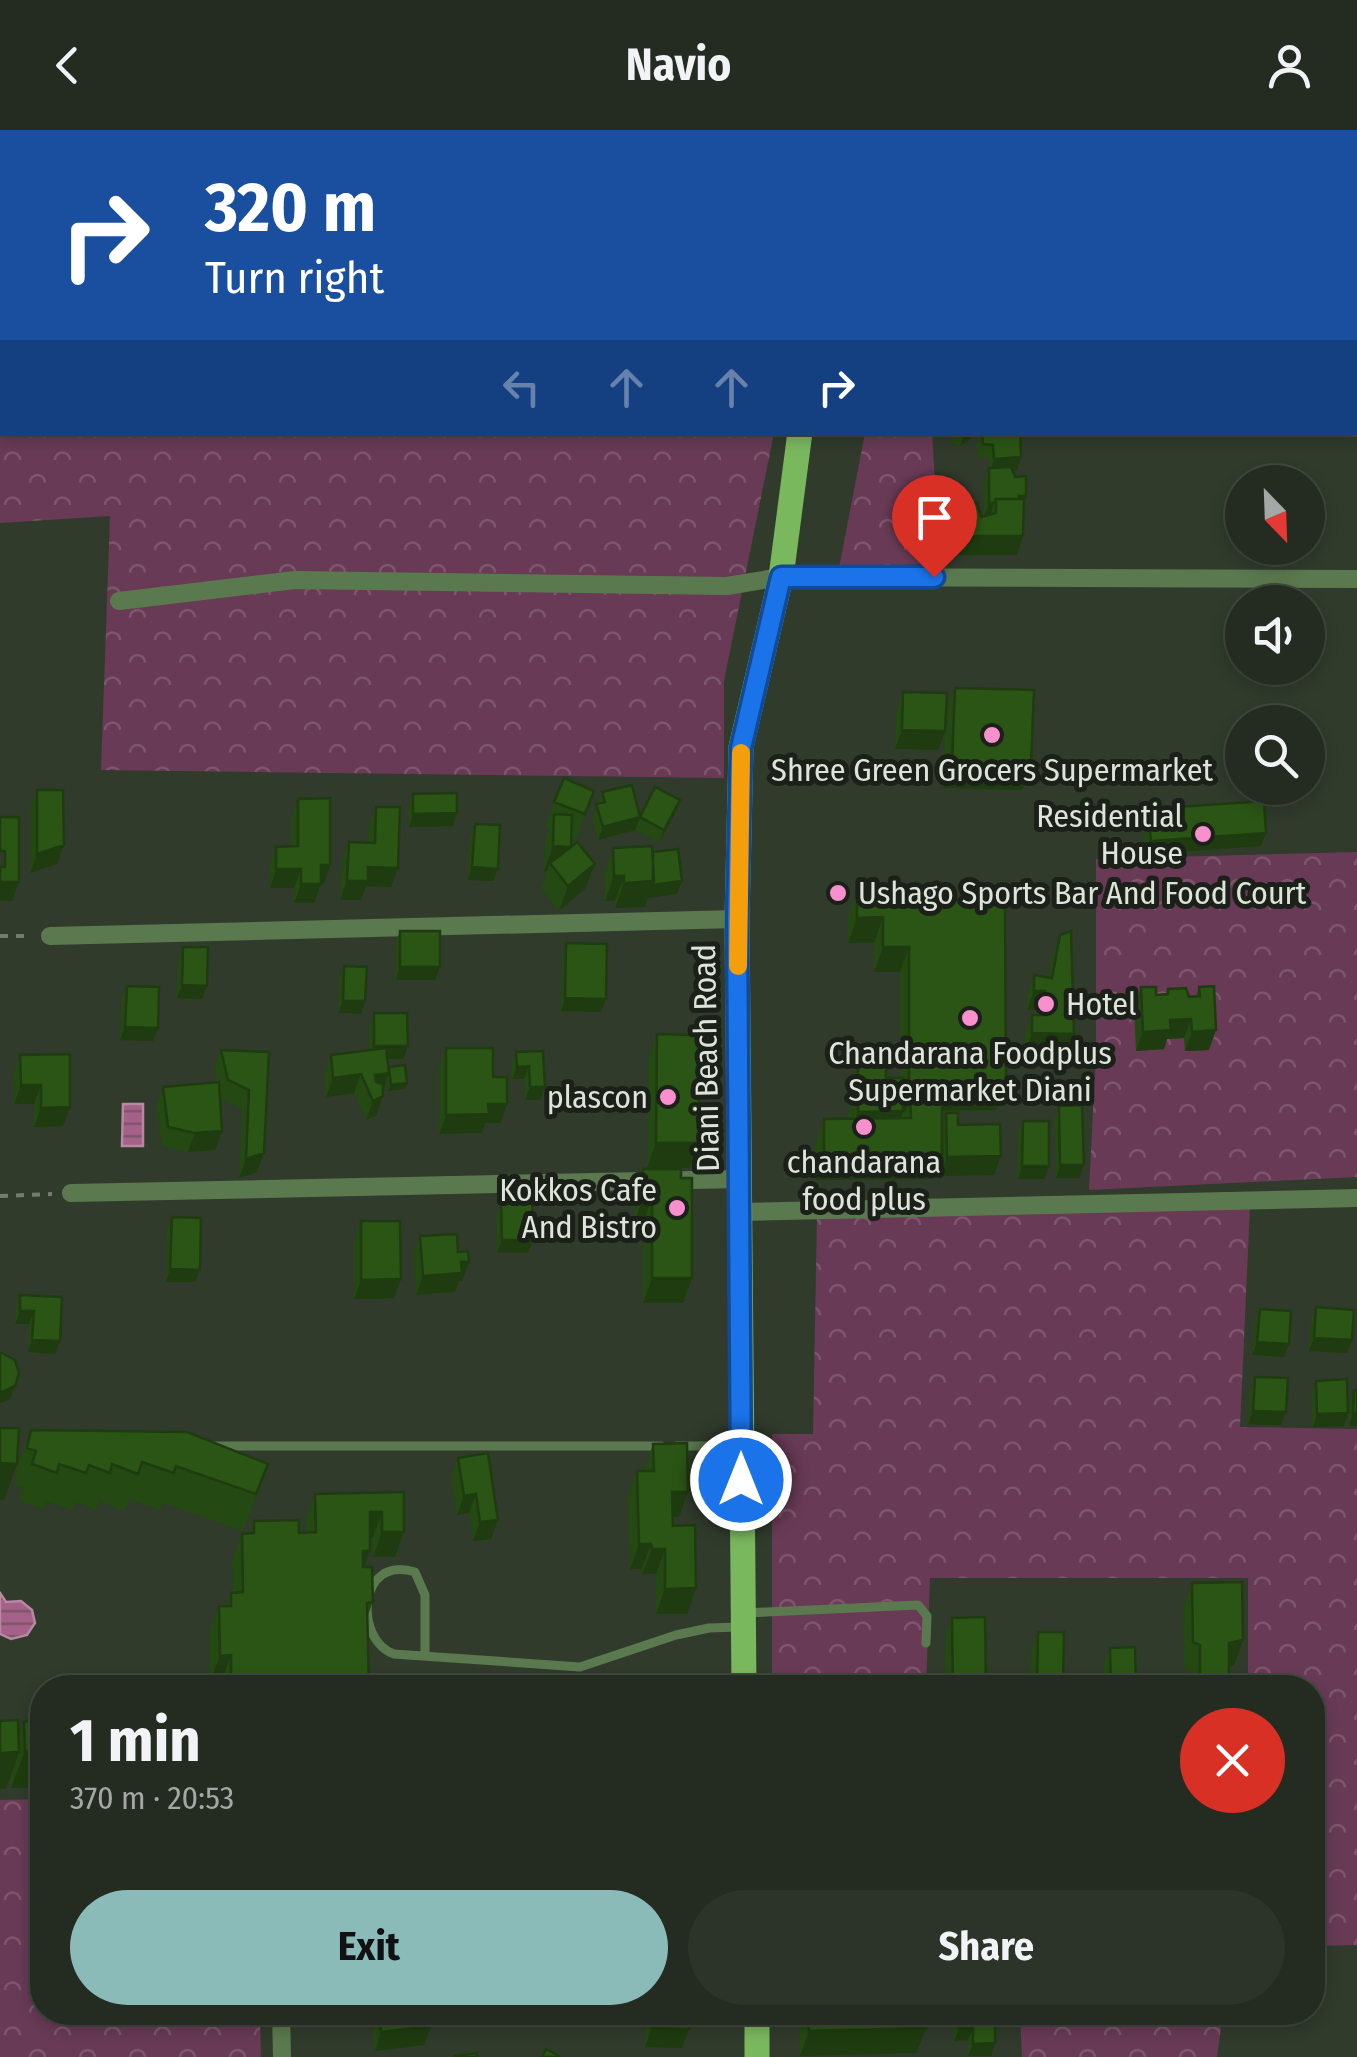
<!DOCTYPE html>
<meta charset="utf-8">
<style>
:root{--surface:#242c21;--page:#2c342a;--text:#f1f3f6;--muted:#a3a7a5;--line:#41483f;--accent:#8bbbb9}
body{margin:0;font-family:"Fira Sans Condensed",sans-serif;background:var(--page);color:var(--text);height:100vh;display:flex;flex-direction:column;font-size:38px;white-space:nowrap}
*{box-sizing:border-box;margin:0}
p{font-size:32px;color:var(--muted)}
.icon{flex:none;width:55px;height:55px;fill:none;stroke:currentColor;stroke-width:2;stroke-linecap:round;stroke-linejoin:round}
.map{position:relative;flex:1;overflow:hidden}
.details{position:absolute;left:30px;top:1545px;width:1295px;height:350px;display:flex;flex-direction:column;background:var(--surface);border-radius:40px;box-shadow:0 5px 15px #0003,0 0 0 2px var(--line)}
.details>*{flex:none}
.hud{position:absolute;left:0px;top:0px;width:1358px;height:305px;box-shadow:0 5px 15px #0003,0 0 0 2px var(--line);background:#1a4fa0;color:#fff;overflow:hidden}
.needle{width:65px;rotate:157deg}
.buttons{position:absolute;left:1225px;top:335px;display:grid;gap:20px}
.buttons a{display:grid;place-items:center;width:100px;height:100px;border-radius:50%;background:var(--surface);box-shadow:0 5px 15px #0003,0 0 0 2px var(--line);font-size:50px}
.pin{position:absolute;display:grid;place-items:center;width:85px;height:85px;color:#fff;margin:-102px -42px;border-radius:50% 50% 50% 0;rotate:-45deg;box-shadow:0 0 10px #0007}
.pin .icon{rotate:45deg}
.me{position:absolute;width:110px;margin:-55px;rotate:0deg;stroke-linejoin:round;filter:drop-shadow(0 0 8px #0008)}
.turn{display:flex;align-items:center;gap:35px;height:210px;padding:0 40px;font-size:45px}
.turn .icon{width:130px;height:130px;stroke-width:2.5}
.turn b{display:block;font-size:70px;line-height:85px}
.lanes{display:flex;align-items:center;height:95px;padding:0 40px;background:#0003;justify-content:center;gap:50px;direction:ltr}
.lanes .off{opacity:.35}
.round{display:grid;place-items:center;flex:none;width:105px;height:105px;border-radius:52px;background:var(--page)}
.summary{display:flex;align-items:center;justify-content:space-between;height:170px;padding:0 40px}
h1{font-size:60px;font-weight:700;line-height:75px}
.primary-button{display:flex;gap:20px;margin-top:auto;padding:20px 40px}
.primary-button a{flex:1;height:115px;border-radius:60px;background:var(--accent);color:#111;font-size:40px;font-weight:700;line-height:115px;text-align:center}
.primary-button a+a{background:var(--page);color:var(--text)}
header{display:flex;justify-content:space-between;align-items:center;height:130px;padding:0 40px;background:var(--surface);font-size:45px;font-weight:700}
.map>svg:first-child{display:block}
.forest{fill:url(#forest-crowns)}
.water{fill:url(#water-rules);stroke:#b688a1;stroke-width:2.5}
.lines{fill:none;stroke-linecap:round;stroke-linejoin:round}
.path{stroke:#737c6f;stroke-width:4;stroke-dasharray:8 8;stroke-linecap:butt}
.lane{stroke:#5b794e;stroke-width:9}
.street{stroke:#5b794e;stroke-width:18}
.primary{stroke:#7ab85e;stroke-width:25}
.wall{fill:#254912}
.shaded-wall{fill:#1e3c0f}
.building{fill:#2b5515;stroke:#1e3c0f;stroke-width:2.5}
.route-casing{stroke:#114b97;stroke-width:25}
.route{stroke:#1a73e8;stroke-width:18}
.slow{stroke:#f59e0b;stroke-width:18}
.poi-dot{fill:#f790cd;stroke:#1b2019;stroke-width:4}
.labels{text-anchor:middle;stroke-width:10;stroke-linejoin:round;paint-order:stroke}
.poi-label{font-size:32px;fill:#dde4da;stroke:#1b2019}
.street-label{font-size:32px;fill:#dde4da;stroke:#1b2019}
</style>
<header><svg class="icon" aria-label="back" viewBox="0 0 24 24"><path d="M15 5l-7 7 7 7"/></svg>Navio<svg class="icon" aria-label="person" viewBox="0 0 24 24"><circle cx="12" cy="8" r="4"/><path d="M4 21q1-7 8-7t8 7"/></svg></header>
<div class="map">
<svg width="1357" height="1927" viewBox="0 0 1357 1927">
<defs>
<pattern id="forest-crowns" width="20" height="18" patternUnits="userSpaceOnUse" patternTransform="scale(2.5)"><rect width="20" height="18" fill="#683a55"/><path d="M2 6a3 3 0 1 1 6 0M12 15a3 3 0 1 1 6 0" fill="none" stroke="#7d566d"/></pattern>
<pattern id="water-rules" width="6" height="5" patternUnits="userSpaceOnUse" patternTransform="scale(2.5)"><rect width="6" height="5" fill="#a56189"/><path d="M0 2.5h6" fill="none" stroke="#7d556c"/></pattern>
</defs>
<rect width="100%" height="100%" fill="#303b2c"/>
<!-- forest -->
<path class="forest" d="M305,0h529l-530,2z
M0,204h2v98l772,1 -50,248v97l-623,-8 9,-254 -110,7z
M865,303h67l8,130 -101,5z
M1357,722v325l-268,13 7,-136v-195z
M1250,1077l-10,220 117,2v516l-44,1 -1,-258 -64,-1v-109h-318l-4,109h-154v-253h41l4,-219z
M42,1669v213l218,1 1,44h-261v-257z
M1020,1883v-1l203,1 -6,44h-195z"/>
<!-- water -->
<path class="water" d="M123,974h20v42h-21z
M0,1463l6,9 15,-1 11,9 3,13 -8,12 -16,4 -11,-5z"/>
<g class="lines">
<!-- path -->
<path class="path" d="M0,806h31
M0,1066l52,-2"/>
<!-- lane -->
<path class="lane" d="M212,1316h449
M677,1316h64
M745,1483l173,-8 9,11 -1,27
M425,1525v-60l-10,-23c-58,-18 -61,68 -21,82l186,13 96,-32 33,-7 30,-1"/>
<!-- street -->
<path class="street" d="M1355,210h2
M119,471l176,-21 432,6 54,-9 576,2
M50,806l687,-17
M71,1063l670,-14
M741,1082l616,-14
M281,1882l1,45"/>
<!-- primary -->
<path class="primary" d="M852,2v-2
M744,1558l-7,-769 4,-172 40,-170 19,-145
M757,1882v45"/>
</g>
<!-- wall -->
<path class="wall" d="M949,302h24l-3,7 -10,7 -10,-4z
M977,302h43l-3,38h-5l14,26 -2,8 -7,51h-72v-23l11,-28 25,13 3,-1v-35l5,-13v-10l-11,-2z
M955,558l76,77 -9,25 -79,-2 2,-56 -7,18 -43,-1 1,-37 7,-20 43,20z
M37,660l27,55 -7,19 -27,9v-64z
M594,661l-18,49 -5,-2v9l24,17 -10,25 -26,22 -18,-23 6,-17h-3l1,-32 4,-10 -4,-1 9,-26z
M602,662l33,38 -37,10 -6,-23z
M413,664l40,32 -44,1 -1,-20z
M298,669l32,66 -6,19h-3l-7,19h-20v-15h-24l-1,-22 7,-19 15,-1v-28z
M680,670l-5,13 -16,30 -24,-13 5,-13z
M376,677l22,61 -7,19 -25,-1 -5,14h-21l2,-39 7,-19 19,1 1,-17z
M1148,679l113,37 -115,8 -2,-32z
M475,694l18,57 -25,-1 2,-43z
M613,718l40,4 24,42 -29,3 -3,10 -30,1v-7h-10l-1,-28z
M857,761l46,9 103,185 -10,25 -54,1v14l4,-12 12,12 36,50 -54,1v-15l-7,18 -118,1v-36l9,-25h25v-29l9,-25 28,13h14v-106h-26v-29h-26v-26z
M400,801l40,36 -5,13h-39l-1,-36z
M1060,805l7,118 -42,-1v-18l7,-19h6v-5h-11v-16l7,-19 14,3 5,-24z
M566,813l40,56 -5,13 -40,-1 1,-55z
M183,817l24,39 -5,13 -25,-1 1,-39z
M344,836l21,35 -4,13 -23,-1 1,-34z
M127,856l31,42 -5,13 -33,-1 2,-42z
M1141,857l15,8 10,-1 2,-5 21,8 7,-1 3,-9 10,63 -24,1 -1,-13 -17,1 -3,10 -28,2 -2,-45z
M374,883l34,33 -5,13h-16l1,9 19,15 -2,6 -17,2 -1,-13 -11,38 -10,4 -12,-27 -28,4 -2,-23 7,-19 38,-5v-24z
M657,904l33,134h-43l1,-108z
M446,918l47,29 7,46h-15l-3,10 -43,1v-67z
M221,920l48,2 -5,101 -7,19 -18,6 3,-69 -21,-10 -1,-8 -5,59 -27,2 -26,-6 -6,-40 7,-19 54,-5 -3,-13z
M543,921l-3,49h-15l-1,-21h-12l-1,-14 5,-13z
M70,924l-7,72 -29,1v-23h-20l-1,-30 7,-19z
M1059,976l25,59 -5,13h-23l-2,-59z
M1023,991l21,58h-26v-45z
M643,1039l40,134h-40v-79h-9v-30z
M501,1073l27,50h-31l-1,-37z
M172,1087l23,65h-29l1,-52z
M361,1091l40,58 -7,19 -40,1v-59z
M420,1106l38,16 11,10 -7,19h-3l-4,11 -39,3 -3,-40z
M20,1165l40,46 -5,13 -27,-2 1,-28h-14l1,-16z
M1316,1177l36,33 -5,13 -38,-2 2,-31z
M1260,1179l29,35 -5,13 -32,-2 3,-33z
M1255,1247l26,48 -33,-1 2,-34z
M1316,1251l28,45 -31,1 -2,-34z
M1354,1260h3v36h-8v-23z
M31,1300l237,34 -25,67 -80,-28 -3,7 -31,-11 -5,12 -24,-10 -4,9 -20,-8 -4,8 -26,-9 -3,8 -24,-8 4,-13 -9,-3 3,-18z
M653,1314l26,73h-6v9l23,62 -9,26h-31v-40h-14v-5h-12l-2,-73 9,-25h7z
M488,1323l3,86 -18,2 -4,-28 -12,2 -6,-38 7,-19z
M404,1362v40l-9,25h-22v-20h-3l-6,30 9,35 -6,15 2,71h-147v-8l-12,1 -1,-50 10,-25h8l4,-13h2l-1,-34 10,-25h8l4,-13 45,12 7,-1v-13l9,-25z
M1192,1453l51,57 -9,25 -5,1v22h-38v-17l-7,-4 -1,-58z
M952,1488l34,70h-40l-1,-51z
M1038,1502l25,56h-33l1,-37z
M1110,1518l26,40h-32l-1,-21z
M42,1586v72h-31v-14l-5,15 13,-52 5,-15z
M371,1882h58l2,14 -7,19 -49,6z
M646,1882h44l-8,36 -37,-1z
M803,1882h122l1,16 -10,25 -116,3 -1,-32z
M957,1882h38l-4,44h-23v-16l-14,1v-20z"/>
<!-- shaded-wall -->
<path class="shaded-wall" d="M973,302l-3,7 -10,7 5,-13z
M1021,327l-4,13 -27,2 4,-13z
M989,373h5l-4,13h-6z
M951,406h72l-6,19h-72z
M902,600l43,1 -7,19 -43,-1z
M952,633l79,2 -9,25 -79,-2z
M680,670l-5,13 -16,30 5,-13z
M457,683l-4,13 -44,1 4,-13z
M640,687l-5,13 -37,10 5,-13z
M1266,703l-5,13 -115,8 5,-13z
M64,715l-7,19 -27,9 7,-19z
M553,716l18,1 -21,16 -3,8h-3z
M595,734l-10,25 -26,22 9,-25z
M321,735h9l-6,19h-3l-7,19h-20l7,-19z
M368,737l30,1 -7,19 -25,-1 -5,14h-21l7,-19z
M472,737l26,2 -5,12 -25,-1z
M276,739h25l-7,19h-24z
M614,746h10l-9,25h-10z
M654,751l-9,26 -30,1 9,-25z
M682,751l-5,13 -29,4 5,-13z
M0,752h19l-7,19h-12z
M883,787l-9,26h-26l9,-25z
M883,817h26l-9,25h-26z
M400,837h40l-5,13h-39z
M182,855l25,1 -5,13 -25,-1z
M1034,861h11l-7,19h-11z
M565,868l41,1 -5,13 -40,-1z
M343,871h22l-4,13 -23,-1z
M1191,889l-7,19 -17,1 -3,10 -28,2 7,-19 27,-12z
M125,897l33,1 -5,13 -33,-1z
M1216,900l-7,20 -24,1 7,-19z
M1032,903l42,1 -7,19 -42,-1z
M374,916h34l-5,13h-34z
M529,936l-5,13h-12l5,-12z
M389,943l-7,19 -14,2 7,-19z
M361,944l-7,19 -28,4 7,-19z
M407,953l-2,6 -17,2 3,-6z
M21,955h20l-7,19h-20z
M1006,955l-10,25 -85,1 -1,-14 -4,14h-6l9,-25z
M530,957h15l-5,13h-15z
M383,966l-7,20 -10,4 7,-19z
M488,974h19l-7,19h-15l-3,10 -43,1 7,-19z
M70,977l-7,19 -29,1 7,-19z
M903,981l-9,25 -45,1 9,-25z
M222,1001l-7,19 -27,2 7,-19z
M656,1013h43l-9,25h-43z
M264,1023l-7,19 -18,6 7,-19z
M942,1024l-9,25 -118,1 9,-25z
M1001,1026l-7,19 -54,1 7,-19z
M1060,1035h24l-5,13h-23z
M1022,1036h27l-5,13h-26z
M643,1068h9l-9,26h-9z
M502,1110h31l-5,13h-31z
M461,1132h8l-7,19h-3l-4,11 -39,3 7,-19z
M170,1139l30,1 -5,12h-29z
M652,1148h40l-9,25h-40z
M401,1149l-7,19 -40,1 7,-19z
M20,1181h14l-5,13h-14z
M1314,1208l38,2 -5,13 -38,-2z
M32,1210l28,1 -5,13 -27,-2z
M1257,1212l32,2 -5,13 -32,-2z
M15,1256l-5,13 -10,4v-10z
M1253,1281l33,1 -5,13 -33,-1z
M1348,1283l-4,13 -31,1 4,-13z
M1353,1283h4v13h-8z
M0,1333l17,1 -13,36h-4z
M672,1362h16l-9,25h-16z
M476,1364l-7,19 -12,2 7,-19z
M370,1382h12l-9,25 -13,1z
M498,1390l-7,19 -18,2 7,-19z
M382,1402h22l-9,25h-22z
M639,1414h12l-9,25h-12z
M652,1419h13l-9,25h-14z
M363,1421h7l-9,25z
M696,1458l-9,26h-31l9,-25z
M1243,1510l-9,25 -14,3 9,-25z
M231,1525l-9,25 -12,1 10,-25z
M313,1548l-4,10h-81l3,-8z
M25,1621h17v37h-31z
M19,1622l-13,37h-6v-36z
M431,1896l-7,19 -49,6 6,-19z
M973,1897l-5,13 -14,1 5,-13z
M652,1898l37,1 -7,19 -37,-1z
M926,1898l-10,25 -116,3 9,-25z
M995,1913l-4,13h-23l5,-12z"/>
<!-- building -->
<path class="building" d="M1339,0h16v10h2v65l-2,1v-74h-16z
M982,302h38l1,25 -27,2 -1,-14 -10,-1z
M1011,337l4,10 11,-1v20h-7v3h-23l-2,4h-5v-35z
M996,369h28l-1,37h-72l1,-23 4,-1v-8l21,-1 4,14 15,-4z
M955,558l79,2 -3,75 -79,-2z
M903,562l44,1 -2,38 -43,-1z
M564,648l30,13 -9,23 -31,-12z
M632,655l8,32 -37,10 -7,-23 9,-2 -3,-10z
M655,657l25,13 -16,30 -24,-13z
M37,660h26l1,55 -27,9z
M457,663v20l-44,1v-20z
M330,668v67h-9v19h-20v-15h-25v-22l22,-1v-47z
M1264,671l2,32 -115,8 -3,-32z
M376,677h24l-2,61 -30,-1v14h-21l2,-39 26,1z
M554,684l18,1 -1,32 6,-5 18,22 -27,22 -18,-23 21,-16 -18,-1z
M0,687h19v65h-19v-15h5v-16h-5z
M475,694l25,1 -2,44 -26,-2z
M652,716l2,35 -30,2v-7h-10l-1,-28z
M678,719l4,32 -29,4v-33z
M857,761h46v9h102l1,185 -97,1v-139h-26v-30l-26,1z
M400,801h40v36h-40z
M1071,801l3,103 -42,-1v-18h15l-2,-24h-11v-16l18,3 8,-43z
M566,813l41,1 -1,55 -41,-1z
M183,817h25l-1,39 -25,-1z
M344,836l23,1 -2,34h-22z
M127,856l32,1 -1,41 -33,-1z
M1214,856l2,44 -24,2 -1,-13 -21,1 1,10 -28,2 -2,-45h15v8l12,-1v-5l18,-1 3,9 11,-1 -1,-9z
M374,883h33l1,33h-34z
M657,904l42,1v108h-43z
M386,918l3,25 -14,2 1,7 7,2v12l-10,5 -12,-27 -28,4 -2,-23z
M446,918h47v29h14v27h-19l1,10 -43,1z
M221,920l48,2 -5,101 -18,6 3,-69 -21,-10z
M543,921l2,36h-15l-1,-21 -12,1 -1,-15z
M70,924v53l-29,1v-23h-20l-1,-30z
M405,935l2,18 -16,2 -2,-18z
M858,935h28v13h17v33l-45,1z
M219,952l3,49 -27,2 -27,-6 -5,-40z
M910,967h32v57l-118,1v-36l87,-1z
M1082,975l2,60h-24l-1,-59z
M946,983h12v12l42,-1 1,32 -54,1z
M1023,991h26v45h-27z
M643,1039h38v9h11v100h-40v-80h-9z
M501,1073h31l1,37h-31z
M172,1087l29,1 -1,52 -30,-1z
M361,1091h39l1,58 -40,1z
M457,1104l1,18 10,-1 1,11h-8l1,11 -39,3 -3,-40z
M20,1165l42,2 -2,44 -28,-1 2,-29h-14z
M1316,1177l38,3 -2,30 -38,-2z
M1260,1179l31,2 -2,33 -32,-2z
M2,1223l13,7 4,13 -4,13 -15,7v-39z
M1255,1247l33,1 -2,34 -33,-1z
M1347,1249l1,34 -31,1 -1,-33z
M1354,1260h3v23h-4z
M0,1298h19l-2,36 -17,-1z
M31,1300l156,2 81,32 -12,30 -80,-28 -2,7 -32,-11 -4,12 -26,-10 -2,9 -21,-8 -3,8 -27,-9 -2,9 -25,-9 4,-13 -9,-3z
M687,1313l1,49h-16l1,34 22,-1 1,63 -31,1v-40h-13l-1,-5h-12l-2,-73h17l-1,-27z
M488,1323l10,67 -18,2 -4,-28 -12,2 -6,-38z
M404,1362v40h-22v-20h-12v39h-7v16h9l1,35 -6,1 2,85h-56v-10l-82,2v-25l-11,1 -1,-50h12v-13l12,-1 -1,-58 12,-1v-12l45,-1v13l17,-1 -1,-38z
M1242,1452l1,58 -14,3v45h-29v-43l-7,-3 -1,-59z
M985,1487l1,71h-33l-1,-70z
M1038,1502h26l-1,56h-26z
M1135,1517l1,41h-25l-1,-40z
M42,1586v35h-17l-1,-29z
M18,1590l1,32 -19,1v-32z
M379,1882h50l2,14 -50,6z
M653,1882h37l-1,17 -37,-1z
M808,1882h117l1,16 -117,3z
M959,1882h36v31l-22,1v-17l-14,1z
M546,1919l15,8h-19z
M477,1923v4h-22v-1z"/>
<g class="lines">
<!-- route casing -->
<g class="route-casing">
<path id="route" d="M741,1350l-4,-561 4,-171 40,-171h153"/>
</g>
<!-- route -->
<use href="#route" class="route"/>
<!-- slow -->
<path class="slow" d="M738,836l3,-213"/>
</g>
<!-- markers -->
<g class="poi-dot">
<circle cx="992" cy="605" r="10"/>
<circle cx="1203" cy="704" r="10"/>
<circle cx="838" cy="763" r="10"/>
<circle cx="1046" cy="874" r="10"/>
<circle cx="970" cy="888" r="10"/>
<circle cx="668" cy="967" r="10"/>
<circle cx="864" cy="997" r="10"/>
<circle cx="677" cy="1078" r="10"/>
</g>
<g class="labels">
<!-- poi labels -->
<g class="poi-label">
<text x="992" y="651">Shree Green Grocers Supermarket</text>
<text x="1183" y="697" text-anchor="end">Residential<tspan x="1183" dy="37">House</tspan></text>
<text x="858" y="774" text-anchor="start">Ushago Sports Bar And Food Court</text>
<text x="1066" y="885" text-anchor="start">Hotel</text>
<text x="970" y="934">Chandarana Foodplus<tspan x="970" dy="37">Supermarket Diani</tspan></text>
<text x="648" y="978" text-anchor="end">plascon</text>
<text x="864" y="1043">chandarana<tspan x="864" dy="37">food plus</tspan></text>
<text x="657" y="1071" text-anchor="end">Kokkos Cafe<tspan x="657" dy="37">And Bistro</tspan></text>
</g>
<!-- street labels -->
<g class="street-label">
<text transform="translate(706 928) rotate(-91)" y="11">Diani Beach Road</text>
</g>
</g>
</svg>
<div class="buttons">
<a><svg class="needle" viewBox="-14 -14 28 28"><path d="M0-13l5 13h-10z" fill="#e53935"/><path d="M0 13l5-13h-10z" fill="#a3a7a5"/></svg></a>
<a><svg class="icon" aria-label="sound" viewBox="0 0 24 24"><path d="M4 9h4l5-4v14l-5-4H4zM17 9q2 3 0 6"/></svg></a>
<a><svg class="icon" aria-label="search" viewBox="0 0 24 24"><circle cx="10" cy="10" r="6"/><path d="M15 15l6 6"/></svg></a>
</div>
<div class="pin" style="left:934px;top:447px;background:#d93025"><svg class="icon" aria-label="arrive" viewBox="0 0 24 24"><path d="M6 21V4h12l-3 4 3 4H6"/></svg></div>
<svg class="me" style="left:741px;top:1350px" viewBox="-20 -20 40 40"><circle r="17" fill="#1a73e8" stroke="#fff" stroke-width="3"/><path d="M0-11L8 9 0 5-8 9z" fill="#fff"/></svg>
<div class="hud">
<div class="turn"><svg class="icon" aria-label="right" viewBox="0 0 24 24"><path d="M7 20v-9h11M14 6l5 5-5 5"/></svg><div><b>320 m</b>Turn right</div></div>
<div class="lanes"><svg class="icon off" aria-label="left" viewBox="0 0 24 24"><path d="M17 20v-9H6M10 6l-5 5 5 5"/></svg><svg class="icon off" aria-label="ahead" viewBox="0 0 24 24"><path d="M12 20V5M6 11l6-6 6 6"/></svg><svg class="icon off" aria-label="ahead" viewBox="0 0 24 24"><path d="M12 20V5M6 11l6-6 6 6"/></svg><svg class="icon" aria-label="right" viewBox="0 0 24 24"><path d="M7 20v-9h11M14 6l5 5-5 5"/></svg></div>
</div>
<section class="details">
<div class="summary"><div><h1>1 min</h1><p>370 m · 20:53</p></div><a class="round" style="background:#d93025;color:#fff"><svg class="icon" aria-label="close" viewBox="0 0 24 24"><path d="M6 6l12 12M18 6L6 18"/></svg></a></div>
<div class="primary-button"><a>Exit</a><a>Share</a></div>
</section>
</div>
